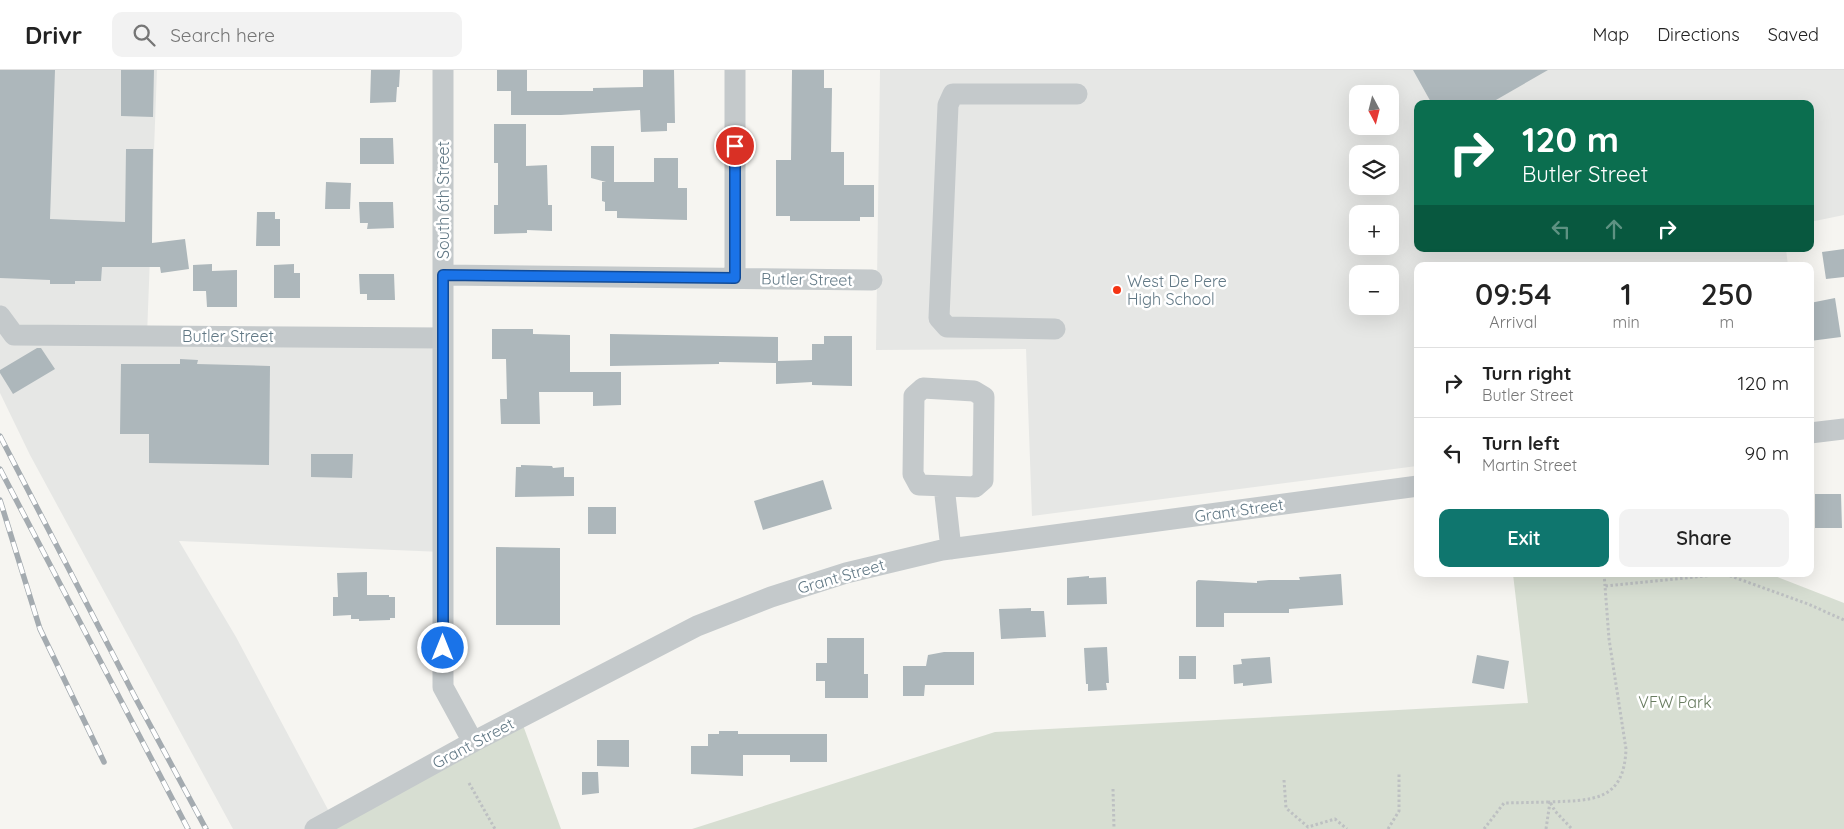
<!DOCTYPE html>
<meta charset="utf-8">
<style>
:root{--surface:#fff;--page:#f2f2f2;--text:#222;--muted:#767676;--line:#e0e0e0;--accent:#0f766e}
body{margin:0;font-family:Quicksand,sans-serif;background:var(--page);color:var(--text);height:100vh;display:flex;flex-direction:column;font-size:19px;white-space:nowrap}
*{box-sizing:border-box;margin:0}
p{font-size:16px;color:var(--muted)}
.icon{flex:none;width:28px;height:28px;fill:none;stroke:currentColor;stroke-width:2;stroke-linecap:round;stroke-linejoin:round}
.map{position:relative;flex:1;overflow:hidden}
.details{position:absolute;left:1414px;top:192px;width:400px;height:315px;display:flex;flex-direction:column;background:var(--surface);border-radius:10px;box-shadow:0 5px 20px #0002}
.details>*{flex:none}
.guide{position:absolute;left:1414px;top:30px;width:400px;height:152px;border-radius:10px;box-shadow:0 5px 20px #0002;background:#0b6e4f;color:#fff;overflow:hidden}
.needle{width:32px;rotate:173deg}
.fabs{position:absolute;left:1349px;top:15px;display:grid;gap:10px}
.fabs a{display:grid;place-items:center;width:50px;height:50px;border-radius:10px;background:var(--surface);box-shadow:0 5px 20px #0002;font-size:25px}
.pin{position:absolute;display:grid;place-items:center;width:42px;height:42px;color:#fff;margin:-21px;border:2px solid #fff;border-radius:50%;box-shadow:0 1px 5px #0007}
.me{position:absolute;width:55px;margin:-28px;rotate:0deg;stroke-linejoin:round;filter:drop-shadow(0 0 4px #0008)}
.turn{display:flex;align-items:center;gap:18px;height:105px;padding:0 25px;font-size:22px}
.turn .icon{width:65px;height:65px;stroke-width:2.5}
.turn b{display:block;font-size:35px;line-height:42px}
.lanes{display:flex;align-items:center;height:48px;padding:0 25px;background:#0003;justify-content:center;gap:25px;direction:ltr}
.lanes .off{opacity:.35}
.eta{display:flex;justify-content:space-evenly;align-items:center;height:85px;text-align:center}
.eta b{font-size:30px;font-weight:600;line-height:35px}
.button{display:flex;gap:10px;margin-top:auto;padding:10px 25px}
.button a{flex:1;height:58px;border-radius:10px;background:var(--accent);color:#fff;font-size:20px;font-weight:600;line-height:58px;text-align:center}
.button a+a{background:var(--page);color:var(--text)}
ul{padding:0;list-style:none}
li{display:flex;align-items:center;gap:15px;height:70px;padding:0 25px;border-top:1px solid var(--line)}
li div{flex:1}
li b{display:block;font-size:19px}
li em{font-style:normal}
header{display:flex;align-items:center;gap:30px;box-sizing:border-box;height:70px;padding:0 25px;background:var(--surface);border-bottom:1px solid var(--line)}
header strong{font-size:24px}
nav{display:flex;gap:28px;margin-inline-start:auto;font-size:18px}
.search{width:350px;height:45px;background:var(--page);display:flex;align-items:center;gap:12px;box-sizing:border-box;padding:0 18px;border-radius:10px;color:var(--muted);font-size:19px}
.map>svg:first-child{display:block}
.built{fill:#e6e7e5;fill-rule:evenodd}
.green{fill:#d7ded2}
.building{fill:#adb7bb}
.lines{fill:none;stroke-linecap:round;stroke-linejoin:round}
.path{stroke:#bdc0c2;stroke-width:3;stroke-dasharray:2.5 2.5;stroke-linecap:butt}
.minor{stroke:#c4c9cb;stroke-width:21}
.rail-casing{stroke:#a4abb0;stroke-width:5.5}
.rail{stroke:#fff;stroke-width:4;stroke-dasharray:11;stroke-linecap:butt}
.route-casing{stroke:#114b97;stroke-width:12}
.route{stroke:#1a73e8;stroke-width:9}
.poi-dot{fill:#f43413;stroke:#fff;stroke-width:2}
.labels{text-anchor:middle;stroke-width:5;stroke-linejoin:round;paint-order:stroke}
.street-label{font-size:16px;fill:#617885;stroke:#fff}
.poi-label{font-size:16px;fill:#617885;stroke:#fff;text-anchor:start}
.park-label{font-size:16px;fill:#697c61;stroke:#fff}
</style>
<header>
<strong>Drivr</strong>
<div class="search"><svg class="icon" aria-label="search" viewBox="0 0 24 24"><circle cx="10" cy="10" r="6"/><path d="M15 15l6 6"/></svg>Search here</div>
<nav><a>Map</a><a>Directions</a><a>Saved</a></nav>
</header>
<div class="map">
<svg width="1844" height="759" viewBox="0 0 1844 759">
<rect width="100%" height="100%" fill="#f6f5f1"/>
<!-- built -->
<path class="built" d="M0,0h157l-10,266 296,2v214l-264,-11 57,96 97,182 -18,10h-82l-203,-374 -30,-62z
M880,0h964v145l-34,7v-118h-392v145h368l2,17h-370l-1,200 -385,50 -6,-167 -150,1zM1358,24h32v32h-32zM1358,84h32v32h-32zM1358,144h32v32h-32zM1358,204h32v32h-32z"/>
<!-- green -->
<path class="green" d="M1513,504h257l74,29v226h-1152l303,-97 533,-29z
M520,647l41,112h-246z"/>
<!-- building -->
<path class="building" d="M0,0h55l-5,149 75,3 1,-73h27l-1,94 33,-4 4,30 -28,4 -1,-6h-58l-1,14h-26v3h-25v-4l-50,-2z
M121,0h33l-1,47 -32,-1z
M371,0h29l-1,17h-2l-1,15 -26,1z
M497,0h30v21h-30z
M643,0h31l1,53h-8v8l-26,1 -1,-22 -79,5h-50v-24h82v-3l50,-1z
M792,0h32v18h8l-1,64h13v33h30v32h-14v4h-70v-5h-14v-56h15z
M1413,0h135l-59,34h-57z
M494,54h32v42l21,-1 1,40h4v26l-25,-1v3l-33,1v-29h4v-42h-4z
M360,68h33l1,26h-34z
M591,76h23v36h40v-24h24v30h9v32l-70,-2v-7h-12v-9l-3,-1v-19h4l-15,-4z
M326,112l25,1 -1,26h-25z
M359,132h34l1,26 -27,1 1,-6h-8z
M257,142h18v7h5v27h-24z
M1844,179v28l-18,2 -4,-27z
M212,194v7l25,-1v37h-30l-1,-16h-13v-26z
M294,194v9h6v25h-26v-33z
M359,204h35l1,26h-28v-6h-7z
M1835,228l6,39 -31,4v-38z
M492,259h41v5l37,1v37h51v33l-28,1v-14h-54l1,32h-39l-1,-25h7l-1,-40h-14z
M610,264l168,3v24l34,-1v-16h12v-8h28v50l-40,-1v-3l-36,2v-21l-57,-1v2l-109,2z
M37,278h4l14,21 -42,25 -13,-21v-3z
M180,289l18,1 -1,4 73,2 -1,99 -120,-2v-29h-29l1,-70h59z
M311,384h42l-1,24 -41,-1z
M521,395l31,1 1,2 11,-1v10h10v19l-59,1 1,-30h5z
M823,410l9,29 -69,21 -9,-29z
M1815,424h26l1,34h-27z
M588,437h28v27h-28z
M496,477l64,1v77h-64z
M367,502v23h22v2h6v21h-5v2l-31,1v-2h-8v-4l-18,1v-19h5l-1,-24z
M1341,504l2,31 -54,4v4h-65v14h-28v-45l2,-2 59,3v-2l12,-1h31l-1,-3z
M1089,506v2l17,-1 1,27 -40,1v-27z
M1031,538v3h13l2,26 -45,2 -2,-30z
M827,568h37v36h4v24h-43v-17h-9v-18h11z
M1107,577l2,36h-3l1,7 -19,1v-7h-2l-2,-36z
M944,582h30v33h-49l-1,11h-21v-30h23l2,-11z
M1477,585l32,6 -5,28 -32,-6z
M1179,586h17v23h-17z
M1270,587l2,26 -29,3v-3l-9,1 -1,-19 9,-1 -1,-5z
M719,661h19v3h89v28h-37v-7h-47v21l-52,-2v-28h17v-12h11z
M597,670h32v27l-32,-1z
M582,702h16l1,21 -17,2z"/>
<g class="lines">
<!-- path -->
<path class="path" d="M1604,504l1,12
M1284,710l2,28 22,19 27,-8 12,10
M469,713l26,46
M1113,719l1,40
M1388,759l11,-18v-37
M1484,759l20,-26 46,-1 5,9 17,18
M1546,759l4,-27c42,-2 74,0 76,-53l-17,-110 -4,-53 120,-12 83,30 36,16"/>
<!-- minor -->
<path class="minor" d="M443,0v617l30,55
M443,205l429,5
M735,208v-208
M0,246l14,19 429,3
M1055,259l-108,-2 -8,-9 9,-213 5,-11h124
M923,318l51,3 10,6 -1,83 -8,7 -56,-2 -6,-11 1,-78z
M1810,363l34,-4
M944,416l7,63
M315,759l158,-87 224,-116 74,-29 75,-24 96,-23 476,-64"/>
<!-- rail casing -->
<g class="rail-casing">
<path id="rail" d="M0,366l136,263 70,130
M0,399l188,360
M0,430l40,129 64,133"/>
</g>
<!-- rail -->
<use href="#rail" class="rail"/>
</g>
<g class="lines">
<!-- route casing -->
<g class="route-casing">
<path id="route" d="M443,578v-373l292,3v-132"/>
</g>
<!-- route -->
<use href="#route" class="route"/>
</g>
<!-- markers -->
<circle class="poi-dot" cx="1117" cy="220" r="5"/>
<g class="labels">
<!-- street labels -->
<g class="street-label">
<text transform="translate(443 130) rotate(-90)" y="6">South 6th Street</text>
<text transform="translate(807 209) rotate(1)" y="6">Butler Street</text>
<text x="228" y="272">Butler Street</text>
<text transform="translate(1239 440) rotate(-8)" y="6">Grant Street</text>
<text transform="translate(841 506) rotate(-16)" y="6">Grant Street</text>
<text transform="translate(473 673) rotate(-28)" y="6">Grant Street</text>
</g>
<!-- poi labels -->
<g class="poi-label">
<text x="1127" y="217">West De Pere<tspan x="1127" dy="18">High School</tspan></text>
</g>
<!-- park labels -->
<g class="park-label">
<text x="1675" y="638">VFW Park</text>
</g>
</g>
</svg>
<div class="fabs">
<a><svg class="needle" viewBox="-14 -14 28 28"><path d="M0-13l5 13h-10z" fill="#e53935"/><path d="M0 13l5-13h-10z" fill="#767676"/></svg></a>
<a><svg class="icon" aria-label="layers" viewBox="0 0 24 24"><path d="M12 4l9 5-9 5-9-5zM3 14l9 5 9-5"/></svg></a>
<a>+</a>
<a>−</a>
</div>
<div class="pin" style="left:735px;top:76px;background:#d93025"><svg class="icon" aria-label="arrive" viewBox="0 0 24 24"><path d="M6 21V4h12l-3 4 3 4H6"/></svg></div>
<svg class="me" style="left:443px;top:578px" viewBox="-20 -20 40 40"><circle r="17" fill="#1a73e8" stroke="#fff" stroke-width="3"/><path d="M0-11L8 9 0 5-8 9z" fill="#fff"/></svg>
<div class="guide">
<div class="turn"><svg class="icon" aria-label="right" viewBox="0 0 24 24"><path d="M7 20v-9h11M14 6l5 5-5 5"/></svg><div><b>120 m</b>Butler Street</div></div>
<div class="lanes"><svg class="icon off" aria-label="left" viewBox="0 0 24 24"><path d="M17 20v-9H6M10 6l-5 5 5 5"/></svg><svg class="icon off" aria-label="ahead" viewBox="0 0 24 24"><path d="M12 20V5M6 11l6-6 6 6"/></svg><svg class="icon" aria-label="right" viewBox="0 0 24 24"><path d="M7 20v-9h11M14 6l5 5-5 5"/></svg></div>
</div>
<section class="details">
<div class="eta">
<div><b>09:54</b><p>Arrival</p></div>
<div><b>1</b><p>min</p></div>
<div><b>250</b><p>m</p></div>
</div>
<ul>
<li><svg class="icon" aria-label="right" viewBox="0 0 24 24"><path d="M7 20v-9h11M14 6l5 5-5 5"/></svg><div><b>Turn right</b><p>Butler Street</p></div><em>120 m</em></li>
<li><svg class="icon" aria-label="left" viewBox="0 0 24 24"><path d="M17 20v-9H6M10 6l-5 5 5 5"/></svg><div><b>Turn left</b><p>Martin Street</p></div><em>90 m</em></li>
</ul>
<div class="button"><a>Exit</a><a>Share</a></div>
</section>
</div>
